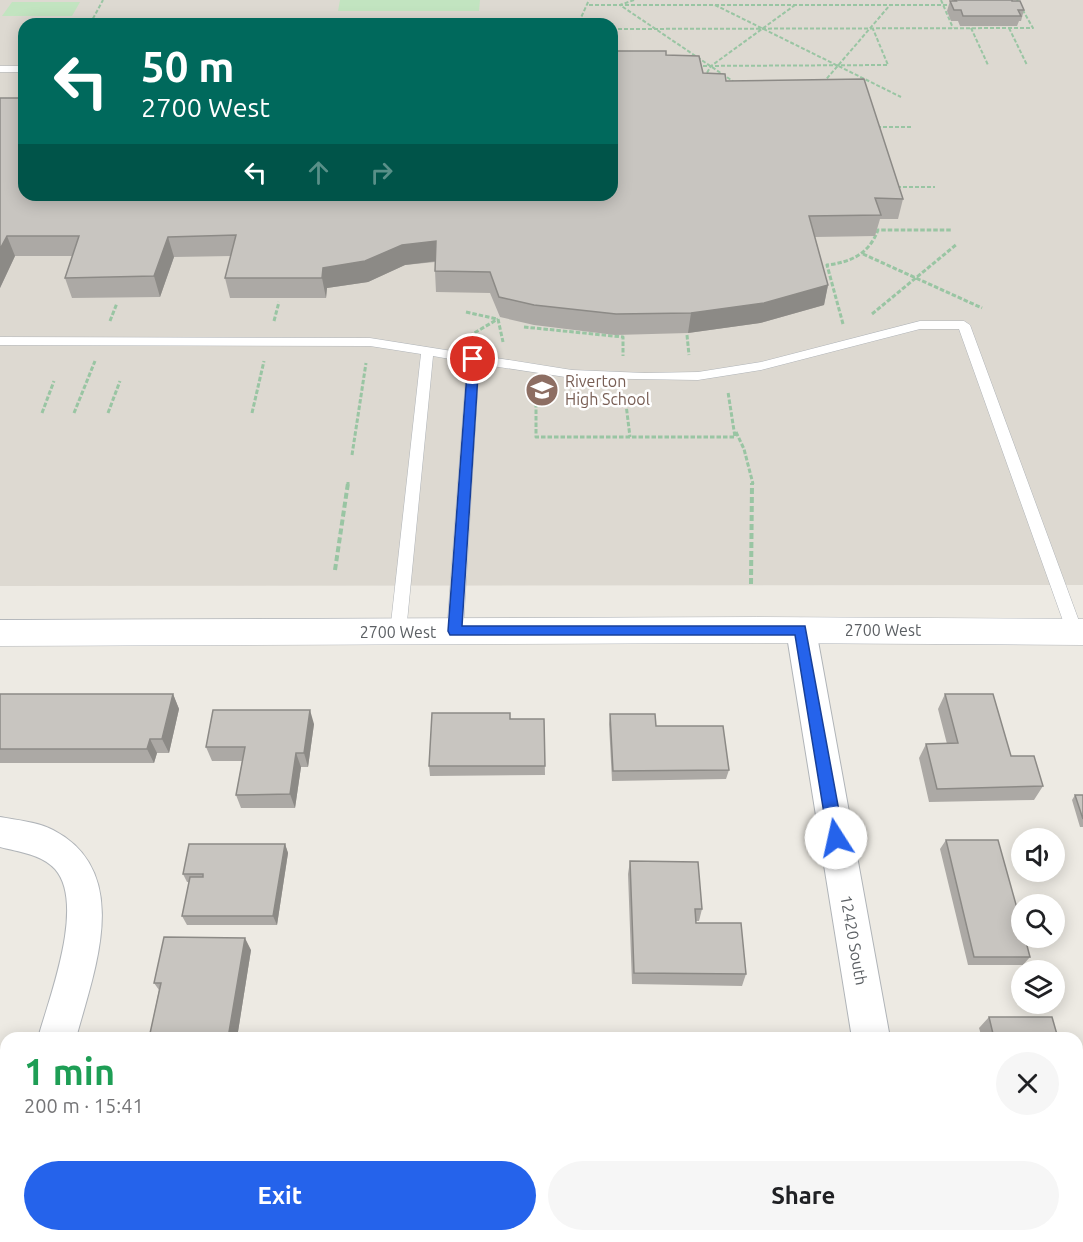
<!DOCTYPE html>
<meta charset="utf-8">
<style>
:root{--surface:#fff;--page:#f6f6f6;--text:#202124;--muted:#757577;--accent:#2563eb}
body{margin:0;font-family:Ubuntu,sans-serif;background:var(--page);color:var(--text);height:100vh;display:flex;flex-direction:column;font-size:22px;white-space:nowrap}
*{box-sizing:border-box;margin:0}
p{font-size:20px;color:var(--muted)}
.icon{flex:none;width:33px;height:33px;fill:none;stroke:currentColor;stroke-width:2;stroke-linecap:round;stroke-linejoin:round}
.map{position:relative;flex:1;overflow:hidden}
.sheet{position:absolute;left:0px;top:1032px;width:1083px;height:210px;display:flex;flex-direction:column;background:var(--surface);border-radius:18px 18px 0 0;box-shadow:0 3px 15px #0003}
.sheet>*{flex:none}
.top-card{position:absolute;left:18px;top:18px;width:600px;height:183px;border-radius:18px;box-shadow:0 3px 15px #0003;background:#00695c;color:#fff;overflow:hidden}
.fabs{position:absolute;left:1011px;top:828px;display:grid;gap:12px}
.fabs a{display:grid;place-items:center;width:54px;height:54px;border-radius:50%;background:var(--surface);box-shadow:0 3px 15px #0003;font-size:30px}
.pin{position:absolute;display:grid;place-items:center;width:51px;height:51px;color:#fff;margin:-26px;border:3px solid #fff;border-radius:50%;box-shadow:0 2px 6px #0007}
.me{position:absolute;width:66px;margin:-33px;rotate:350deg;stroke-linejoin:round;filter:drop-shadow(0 0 4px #0008)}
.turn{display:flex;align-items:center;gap:21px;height:126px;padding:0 24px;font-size:27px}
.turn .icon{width:78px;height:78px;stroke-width:2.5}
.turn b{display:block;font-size:42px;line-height:51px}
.lanes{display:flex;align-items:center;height:57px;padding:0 24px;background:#0003;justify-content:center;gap:30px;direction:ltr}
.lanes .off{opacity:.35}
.round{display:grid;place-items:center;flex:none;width:63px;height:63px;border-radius:32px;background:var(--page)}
.overview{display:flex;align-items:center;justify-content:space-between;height:102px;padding:0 24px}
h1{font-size:36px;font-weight:700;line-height:45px;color:#1e9e55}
.primary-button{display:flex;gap:12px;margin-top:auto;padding:12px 24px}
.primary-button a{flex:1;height:69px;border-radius:36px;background:var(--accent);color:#fff;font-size:24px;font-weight:700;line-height:69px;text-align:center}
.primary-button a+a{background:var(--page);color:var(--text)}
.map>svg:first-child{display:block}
.education{fill:#ddd9d1;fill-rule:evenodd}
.green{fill:#c2e4c0}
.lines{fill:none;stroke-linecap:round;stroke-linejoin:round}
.lane-casing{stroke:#b0b4b8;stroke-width:1}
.street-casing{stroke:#b0b4b8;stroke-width:2}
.secondary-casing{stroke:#afb3b8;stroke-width:1}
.path-far2{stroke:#99c5a3;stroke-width:2;stroke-dasharray:4 2;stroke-linecap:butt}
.path-far1{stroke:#99c5a3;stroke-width:3;stroke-dasharray:4.5 2;stroke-linecap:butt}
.path{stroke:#99c5a3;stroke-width:4;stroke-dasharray:6 3;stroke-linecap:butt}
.lane{fill:#fff;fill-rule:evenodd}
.street{fill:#fff;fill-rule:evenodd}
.secondary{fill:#fff;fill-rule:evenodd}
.wall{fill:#aca9a5}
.shaded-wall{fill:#8c8a86}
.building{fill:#c8c5c0;stroke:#8c8a86;stroke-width:1.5}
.route{fill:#2563eb;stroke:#184099;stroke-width:1.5}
.labels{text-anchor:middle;stroke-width:5;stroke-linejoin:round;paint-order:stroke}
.education-label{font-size:16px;fill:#785e54;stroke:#fff;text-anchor:start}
.street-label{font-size:16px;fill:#5b5f63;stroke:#fff}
</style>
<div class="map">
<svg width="1083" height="1242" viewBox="0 0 1083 1242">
<rect width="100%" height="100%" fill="#edeae3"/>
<!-- education -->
<path class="education" d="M0,0h1083v585l-1083,1zM24,24h588v171h-588z"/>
<!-- green -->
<path class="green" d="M340,0h140l-1,11h-141z
M12,2h68l-8,14h-70z"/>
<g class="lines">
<!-- lane casing -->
<g class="lane-casing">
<path id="lane" d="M0,66h24v6h-24z
M920,321h44l6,4 113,307 -3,4h-10l-3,-4 -108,-303h-39l-159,41 -63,10 -126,-2 -93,-14 -16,267 -3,4h-10l-3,-4 20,-269 -34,-6 -27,276 -3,4h-10l-3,-4 31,-278 -51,-8 -370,-1v-8l370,1 202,32 73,3 53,-1 63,-10z"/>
</g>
<!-- street casing -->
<g class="street-casing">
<path id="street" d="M801,618l11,4 4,8 74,408h-38l-66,-408 4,-8z
M0,817c17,3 38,5 53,13 81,42 41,141 23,208h-38c11,-40 48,-134 17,-169 -14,-15 -36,-17 -55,-22z
M6,1215v21h22l-2,6h-26v-24z
M885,1236h42l1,6h-42z"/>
</g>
<!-- secondary casing -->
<g class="secondary-casing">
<path id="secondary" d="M757,617l326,2v26l-326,-2 -757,3v-26z"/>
</g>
<!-- path-far2 -->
<path class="path-far2" d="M634,0l-14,5 117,79
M941,0l12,28
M589,5h363
M715,5l186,92
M579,22l10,-22
M90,24l13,-24
M971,28l17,37
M1009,28l18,37
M612,29l421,-1 -16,-28
M697,66l191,-1 -15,-36
M704,78l7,-12 84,-61
M823,83l67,-78
M877,127h35
M897,187h38"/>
<!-- path-far1 -->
<path class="path-far1" d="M863,254l119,54
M466,312l31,7
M872,314l85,-70
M498,319l5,23
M110,321l7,-18
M274,321l5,-19
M843,324l-16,-59c24,-3 42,-11 51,-35h74
M524,327l99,10v19
M687,335l2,20
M469,336l29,-17
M536,390v47h199l-7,-45
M625,396l5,41
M42,413l12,-32
M74,413l21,-52
M108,413l12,-32
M252,413l12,-52
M736,432l8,17 9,35
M352,455l14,-92
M348,484v-2"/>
<!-- path -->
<path class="path" d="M335,570l13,-87
M751,584l1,-101"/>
<!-- lane -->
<use href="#lane" class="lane"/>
<!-- street -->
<use href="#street" class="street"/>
<!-- secondary -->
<use href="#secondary" class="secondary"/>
</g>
<!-- wall -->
<path class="wall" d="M952,0h3l69,10 -3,11h-2l-2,5h-57l-2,-5h-7l-4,-10 3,-10h2z
M666,55l37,18 23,8 177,118 -5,20h-18l-5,17 -60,1 13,48 -4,20 -64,18 -72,10 -73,2 -81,-10 -34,-8 -10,-24 -54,-1 -1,-21v-9l-30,3 -37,17 -41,6 -1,10h-96l-5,-20 6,-22 -57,1 -14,40 -88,1 -7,-20 7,-22h-57l-15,32v-190l612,97z
M0,694h173l6,15 -10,44h-12l-3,10h-154z
M945,694l98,92 -9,14 -105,2 -10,-44 7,-14h21l-9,-35z
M610,714l119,56 -3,9 -114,2 -3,-57z
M510,719h34l1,56 -115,1 -1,-10z
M314,724l-6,43h-7l-6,41h-54l-5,-13 6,-34h-30l-6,-14z
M1075,795h8v32h-3l-8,-27z
M946,840l84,117 -7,8h-55l-28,-116z
M285,844l3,9 -11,72h-90l-5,-9 7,-34h-2l-4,-8z
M630,861l72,48 -3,12h-3v2l50,51 -4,12 -110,-2 -4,-110z
M251,950l-14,88h-88l10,-48 -5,-7z
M989,1017l69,21h-76l-3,-10z
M1077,1109l6,22v40l-3,2h-3z
M1030,1236h47l6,6h-51z"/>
<!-- shaded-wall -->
<path class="shaded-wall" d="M7,236l8,20 -15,32v-39z
M168,237l6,20 -14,40 -6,-21z
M436,241l1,20 -32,4 -37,17 -41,6 -1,10 -4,-20 1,-10 79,-23z
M828,285l-4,20 -64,18 -72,10 3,-20z
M173,694l6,15 -10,44 -7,-14z
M310,710l4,14 -6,43 -4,-14z
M150,739l7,14 -3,10 -7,-14z
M296,753l5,14 -6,41 -5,-14z
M285,844l3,9 -11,72 -4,-9z
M245,938l6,12 -14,88h-9z
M221,1236h9l-1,6h-9z"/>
<!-- building -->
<path class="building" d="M955,0h57v1h8l4,9h-6l3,6h-58l-2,-6h-7l-4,-9h6z
M612,51h54v4l33,1 4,17 22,1 1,7 138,-2 39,120 -28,-1 6,17 -72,1 19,69 -64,18 -73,10 -75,1 -82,-9 -35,-8 -9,-25 -55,-1 1,-30 -34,4 -37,16 -42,7 -1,10h-97l11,-43 -68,2 -14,39 -89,2 14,-42h-72l-7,13v-151h24v97h588z
M0,694h173l-11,45h-12l-3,10h-147z
M945,694h48l18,62h23l9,30 -106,3 -11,-45 32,-1z
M213,710h97l-6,43h-8l-6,41 -54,1 9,-48h-39z
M432,713h78v6h34l1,47h-116z
M610,714h45l1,12h67l6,44 -116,1z
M1075,795h8v24z
M946,840h52l24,86v12h3l5,19h-56z
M189,844h96l-12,72h-91l8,-39h13v-3h-20z
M630,861l68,1 4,47h-7l1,14h45l5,51 -112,-1z
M164,937l81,1 -17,100h-79l12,-55h-7z
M989,1017h63l6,21h-64z
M662,1033h87v5h-87z
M1077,1109l6,22v34h-6z
M1077,1226h6v16h-38l-1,-6h33z
M139,1236h82l-1,6h-82z"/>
<!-- route -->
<path class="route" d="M473,356l6,3 -17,267h343l39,212 -3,5 -5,2 -6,-2 -2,-5 -33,-203h-345l-2,-4 20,-272z"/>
<!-- icons -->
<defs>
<g id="school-disc" transform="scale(1.725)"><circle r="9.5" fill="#8d6e63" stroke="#fff"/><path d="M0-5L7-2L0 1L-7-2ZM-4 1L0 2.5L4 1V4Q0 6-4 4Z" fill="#fff"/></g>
</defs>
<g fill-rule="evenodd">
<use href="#school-disc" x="542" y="390"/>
</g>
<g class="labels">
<!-- education labels -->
<g class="education-label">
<text x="565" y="387">Riverton<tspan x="565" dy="18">High School</tspan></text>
</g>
<!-- street labels -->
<g class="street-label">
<text x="883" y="636">2700 West</text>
<text x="398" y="638">2700 West</text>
<text transform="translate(854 940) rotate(80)" y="6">12420 South</text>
</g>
</g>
</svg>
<div class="fabs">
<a><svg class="icon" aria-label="sound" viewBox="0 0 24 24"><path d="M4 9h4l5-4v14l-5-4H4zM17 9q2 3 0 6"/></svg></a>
<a><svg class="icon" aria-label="search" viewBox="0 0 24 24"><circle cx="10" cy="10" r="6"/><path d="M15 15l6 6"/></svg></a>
<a><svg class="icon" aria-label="layers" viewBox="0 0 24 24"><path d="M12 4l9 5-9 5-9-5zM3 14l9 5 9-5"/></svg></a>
</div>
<div class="pin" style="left:473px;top:359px;background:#d93025"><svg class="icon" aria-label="arrive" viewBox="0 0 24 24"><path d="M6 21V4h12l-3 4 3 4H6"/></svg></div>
<svg class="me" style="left:836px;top:838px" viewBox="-20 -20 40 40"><circle r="19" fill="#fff"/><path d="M0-13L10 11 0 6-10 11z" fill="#2563eb"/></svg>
<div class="top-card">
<div class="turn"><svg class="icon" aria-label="left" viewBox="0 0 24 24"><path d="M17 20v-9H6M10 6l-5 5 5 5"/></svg><div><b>50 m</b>2700 West</div></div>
<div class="lanes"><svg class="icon" aria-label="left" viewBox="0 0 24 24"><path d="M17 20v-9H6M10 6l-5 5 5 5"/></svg><svg class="icon off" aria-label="ahead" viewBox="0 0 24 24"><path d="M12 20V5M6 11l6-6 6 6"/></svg><svg class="icon off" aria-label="right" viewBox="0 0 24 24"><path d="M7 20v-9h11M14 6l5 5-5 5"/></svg></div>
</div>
<section class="sheet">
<div class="overview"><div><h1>1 min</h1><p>200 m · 15:41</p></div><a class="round"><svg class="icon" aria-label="close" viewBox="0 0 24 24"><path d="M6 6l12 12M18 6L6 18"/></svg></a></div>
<div class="primary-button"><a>Exit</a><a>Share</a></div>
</section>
</div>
